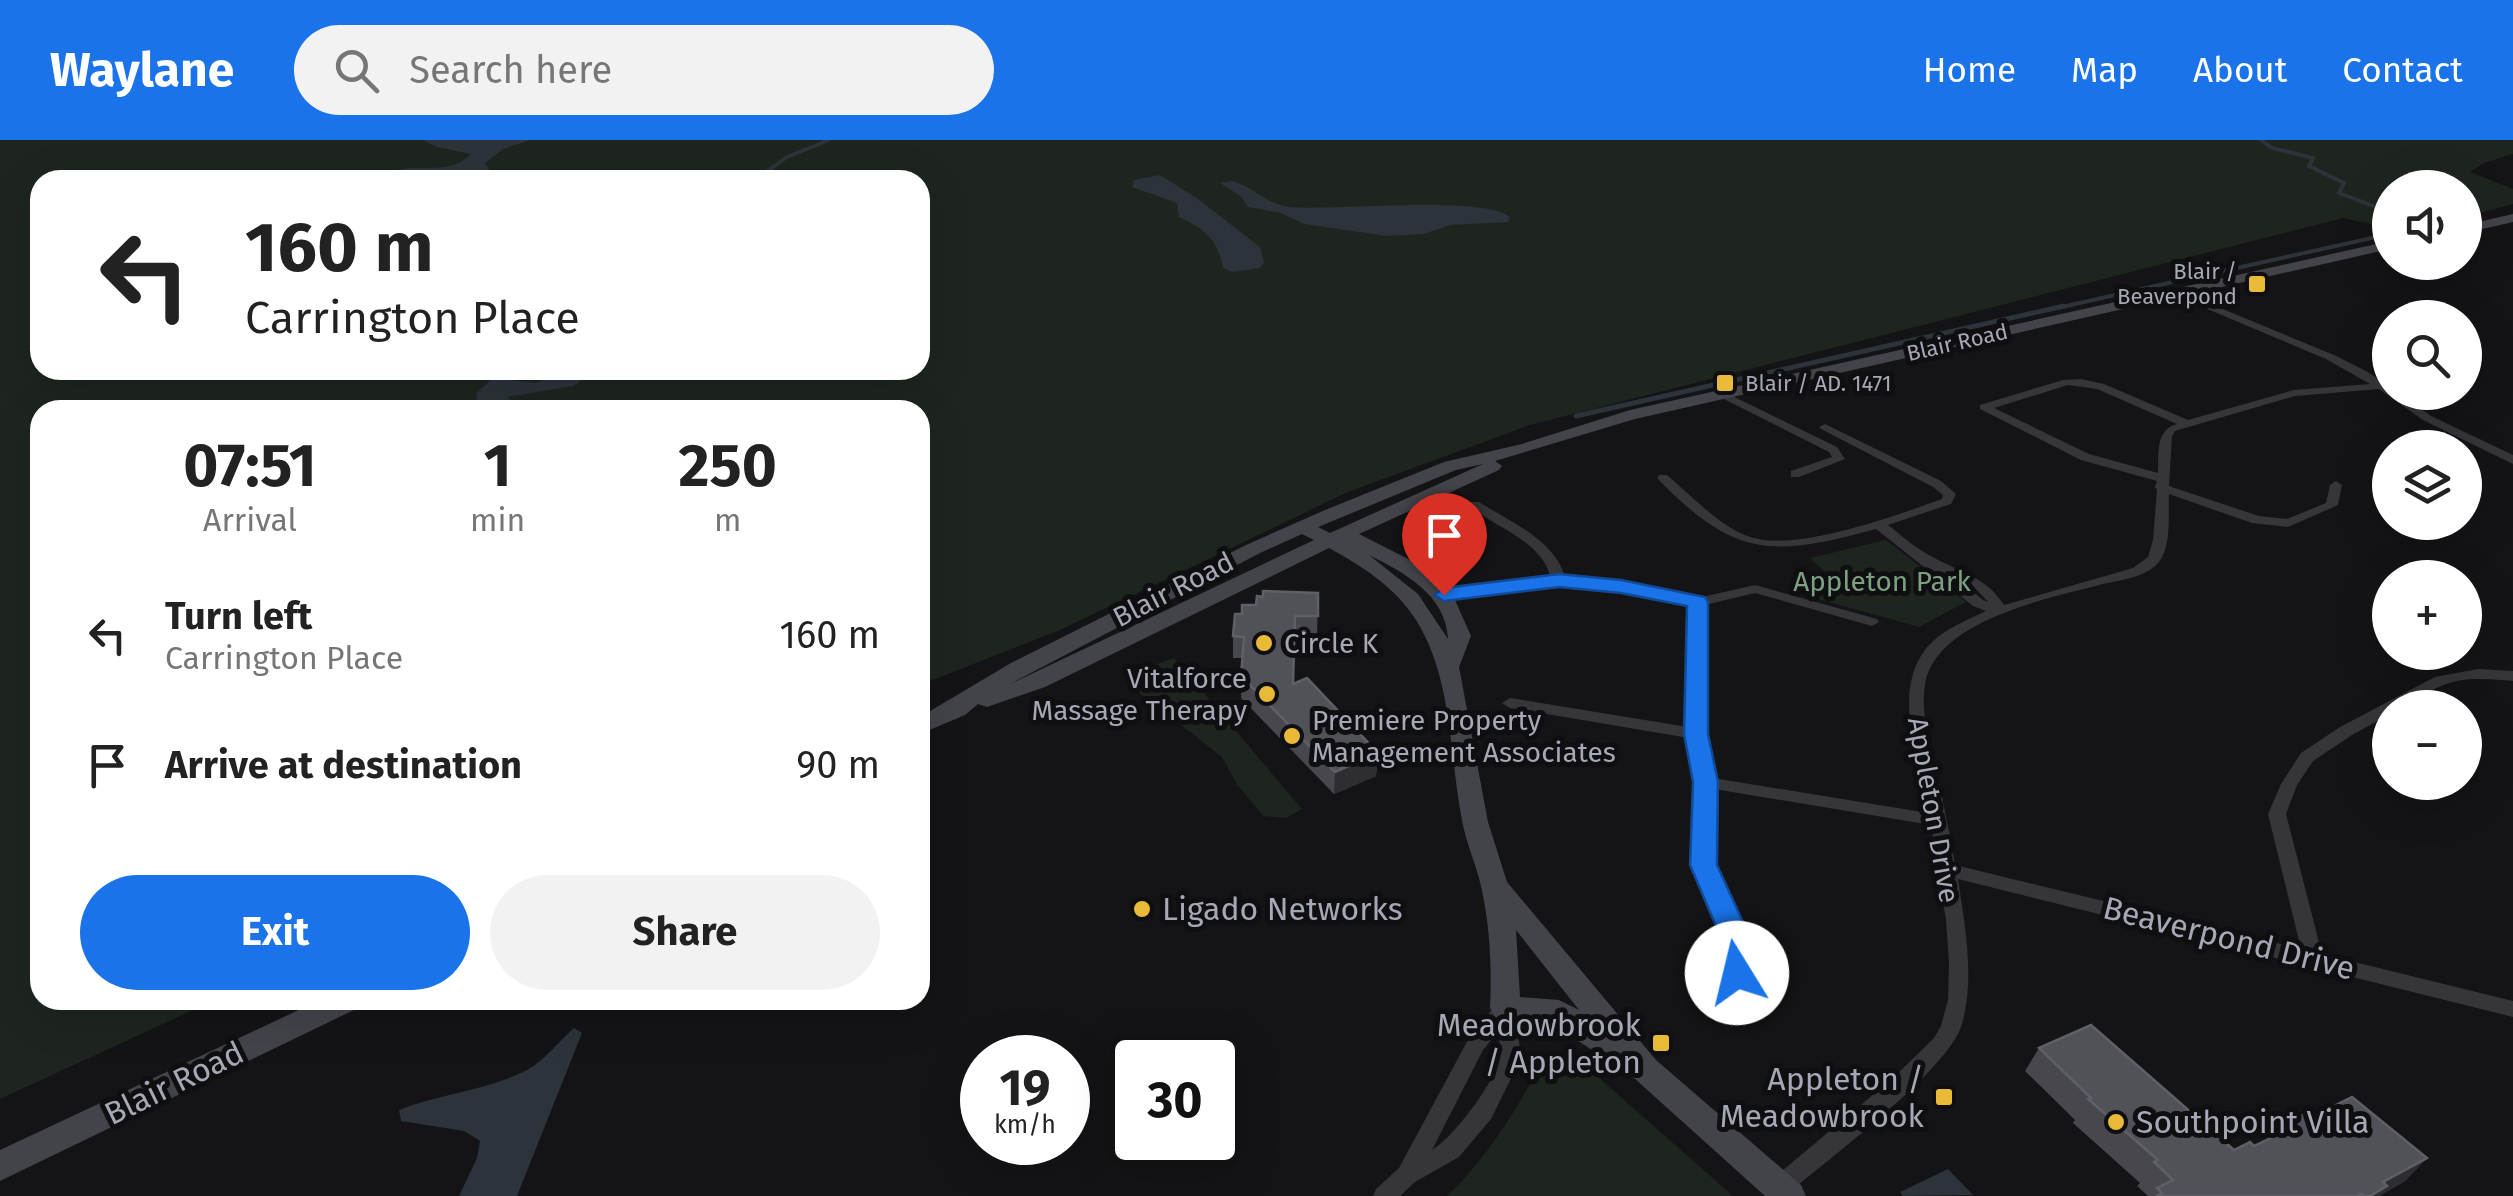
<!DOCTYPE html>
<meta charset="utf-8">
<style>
:root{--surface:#fff;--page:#f2f2f2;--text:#222;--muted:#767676;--accent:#1a73e8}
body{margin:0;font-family:"Fira Sans",sans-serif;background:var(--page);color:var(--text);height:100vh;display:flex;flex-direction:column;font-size:38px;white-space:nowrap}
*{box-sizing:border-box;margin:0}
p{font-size:32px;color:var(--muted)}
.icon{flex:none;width:55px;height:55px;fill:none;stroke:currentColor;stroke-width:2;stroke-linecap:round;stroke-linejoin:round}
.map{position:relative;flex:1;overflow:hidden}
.panel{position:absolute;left:30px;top:260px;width:900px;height:610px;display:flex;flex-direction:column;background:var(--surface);border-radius:30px;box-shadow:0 10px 40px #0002}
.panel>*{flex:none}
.hud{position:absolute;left:30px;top:30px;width:900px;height:210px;border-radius:30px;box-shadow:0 10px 40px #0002;background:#fff;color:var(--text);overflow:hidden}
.buttons{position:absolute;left:2372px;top:30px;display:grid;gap:20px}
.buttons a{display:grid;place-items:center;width:110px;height:110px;border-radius:50%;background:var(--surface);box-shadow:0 10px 40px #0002;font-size:50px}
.speed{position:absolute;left:960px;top:895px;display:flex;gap:20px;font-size:50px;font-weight:700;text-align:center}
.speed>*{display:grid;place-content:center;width:130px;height:130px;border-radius:50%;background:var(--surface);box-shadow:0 10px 40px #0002;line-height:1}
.speed small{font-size:25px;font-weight:400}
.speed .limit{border:5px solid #111;border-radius:15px;background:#fff;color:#111}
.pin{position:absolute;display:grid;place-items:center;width:85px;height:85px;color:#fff;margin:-102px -42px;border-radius:50% 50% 50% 0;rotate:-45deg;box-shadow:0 0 10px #0007}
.pin .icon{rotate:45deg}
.me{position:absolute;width:110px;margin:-55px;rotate:351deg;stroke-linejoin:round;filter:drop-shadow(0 0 8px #0008)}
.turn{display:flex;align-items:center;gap:35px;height:210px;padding:0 50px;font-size:45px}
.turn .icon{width:130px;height:130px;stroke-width:2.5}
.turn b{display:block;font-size:70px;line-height:85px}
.eta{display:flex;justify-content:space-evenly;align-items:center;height:170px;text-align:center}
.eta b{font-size:60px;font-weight:700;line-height:70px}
.cta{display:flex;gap:20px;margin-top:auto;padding:20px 50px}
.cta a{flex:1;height:115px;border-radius:60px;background:var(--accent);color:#fff;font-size:40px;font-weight:700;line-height:115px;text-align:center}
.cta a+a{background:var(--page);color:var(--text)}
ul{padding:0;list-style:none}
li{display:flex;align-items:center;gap:30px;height:130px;padding:0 50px}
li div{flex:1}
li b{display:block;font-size:38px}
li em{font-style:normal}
header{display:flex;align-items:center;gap:60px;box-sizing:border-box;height:140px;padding:0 50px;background:var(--accent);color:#fff}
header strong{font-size:48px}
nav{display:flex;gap:55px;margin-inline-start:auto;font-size:35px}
.search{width:700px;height:90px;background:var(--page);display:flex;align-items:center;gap:25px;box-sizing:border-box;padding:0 35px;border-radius:55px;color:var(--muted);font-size:38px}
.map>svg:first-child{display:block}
.green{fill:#1e251f;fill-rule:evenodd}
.water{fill:#2c333a}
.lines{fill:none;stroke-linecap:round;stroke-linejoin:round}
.stream-far1{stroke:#2c333a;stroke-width:4}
.stream{stroke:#2c333a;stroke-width:5}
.street{fill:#35353a;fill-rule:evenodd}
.secondary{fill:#43444a;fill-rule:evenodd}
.wall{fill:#47474d}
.shaded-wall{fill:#2e2e32}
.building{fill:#515258;stroke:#5f6067;stroke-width:2.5}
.route{fill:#1a73e8;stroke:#114b97;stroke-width:2.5}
.poi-dot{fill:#e9ba37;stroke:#0f0e10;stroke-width:4}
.labels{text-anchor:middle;stroke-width:10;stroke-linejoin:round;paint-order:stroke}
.far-poi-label{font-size:22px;fill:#a6a9b5;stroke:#0f0e10;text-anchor:end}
.far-street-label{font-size:22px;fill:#a6a9b5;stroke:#0f0e10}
.park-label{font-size:28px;fill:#7d9f82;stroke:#0f0e10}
.street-label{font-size:28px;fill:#a6a9b5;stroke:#0f0e10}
.poi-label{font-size:28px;fill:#a6a9b5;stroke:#0f0e10;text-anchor:start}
.near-poi-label{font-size:32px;fill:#a6a9b5;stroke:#0f0e10;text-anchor:start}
.near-street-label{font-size:32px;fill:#a6a9b5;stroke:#0f0e10}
</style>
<header>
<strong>Waylane</strong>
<div class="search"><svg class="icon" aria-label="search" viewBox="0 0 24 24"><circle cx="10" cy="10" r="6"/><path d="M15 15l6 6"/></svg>Search here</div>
<nav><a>Home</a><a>Map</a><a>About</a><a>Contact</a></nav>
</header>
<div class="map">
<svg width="2513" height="1056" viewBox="0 0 2513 1056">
<rect width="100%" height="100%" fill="#141315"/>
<!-- green -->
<path class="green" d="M0,0h2513v14l-29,9 -14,9 43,17v15l-48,13v-29h-75v40l-47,-10 -813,207 -182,67 -288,138 -140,55v-275h-880v590h175l-215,99zM40,40h880v190h-880z
M1886,400l80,62 -47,25 -116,-32 29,-7v-10l-22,-20z
M1174,518l128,151 -16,9 -23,-2 -27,-33 -14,-26 -95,-74 10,-12z
M1547,915l42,14 144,127h-286c44,-42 70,-89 100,-141z"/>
<!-- water -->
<path class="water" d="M423,0h107l-27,9 -18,14 7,11 -19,6h-72l-8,-9c26,-8 58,5 78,-17l-34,-7z
M1160,35l38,24 62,48 4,15 -4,6 -28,4 -9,-4c-6,-30 -17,-38 -44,-51l-2,-14 -45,-16 2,-7z
M1232,41c23,6 29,21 57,26 42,4 196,-12 221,10l-2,5 -57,3 -28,9 -36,2 -83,-12 -23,-11 -33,-6 -6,-10 -22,-14z
M582,231v9l-9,6 -65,11 3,6 -2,7h-31l-2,-17 17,-15 43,5 23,-10z
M574,888l8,5 -65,163h-58l18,-38 3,-17 -16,-10 -63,-10 -2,-11c42,-17 87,-19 128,-40 17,-9 32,-29 47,-42z
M1948,1029l25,26 -70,1 -3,-4z"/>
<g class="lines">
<!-- stream-far1 -->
<path class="stream-far1" d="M2261,0l11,8 41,10 -4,8 35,17 -5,10 42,16 9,8
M755,40l32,-23 42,-17
M2205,135l185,-41
M2053,169l142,-32"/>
<!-- stream -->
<path class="stream" d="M1576,276l488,-110"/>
<!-- street -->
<path class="street" d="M2177,150l157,65 34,17 22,15v5h8l33,24 82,39v9l-90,-44 -44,-31 -84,7 -120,35 -3,5 -3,50 90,30 28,3 39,-16 4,-18 6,-4 6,4 -4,20 -50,22 -36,-4 -83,-29c-1,19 3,51 -10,68 -12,15 -38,18 -56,22 -53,14 -167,36 -178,100 -5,30 6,61 12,91 7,30 13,60 18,90l346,84 -33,-135 13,-30 20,-31 39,-26 95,-50 43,-8 35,2v10c-23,-2 -50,-5 -72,5 -18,7 -31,22 -51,22v6l-38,21 -39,26 -16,24 -11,29 36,140 191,47v16l-555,-138c7,47 17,99 4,145 -13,46 -136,137 -176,171h-16l-3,-7 3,-7 122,-102 42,-41 7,-12 7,-26 1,-37 -3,-43 -15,-95 -217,-36 -2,76 31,68 4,40 -3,5 -7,3 -7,-3 -3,-5 -2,-40 -31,-68 4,-83 -9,-44 -179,-30 -8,-5 8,-5 178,29 3,-122 -70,-15 -62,-5 -120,13 -2,-3 7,-4 107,-13c-10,-39 -56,-49 -82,-73l2,-3h8c31,20 75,37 86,75l56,5 77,16 57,-13 122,34 2,3 -7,4 -117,-33 -50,12 -1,129 9,44 215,35c-10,-53 -42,-136 10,-176 14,-11 31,-18 48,-26l-13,-5 -97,-77c-103,28 -141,30 -219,-51l2,-3h8c25,21 50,49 80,61 47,18 149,-21 195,-37l1,-4 -10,-8 -112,-58 -2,-2 6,-3 116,57 15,13 -5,10 -63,21c13,10 26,22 41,30 27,16 56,20 75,50l129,-37 15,-11 5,-17 4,-50 -2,-3 2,-6 -76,-21 -101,-51v-4l83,-25 18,-1 23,5 84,36 106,-30 76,-6 -44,-25 -152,-64v-4zM2068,245l29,4 80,35c-22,6 -18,29 -19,49l-69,-19 -95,-46zM1954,436l21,12 13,14 -5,-2z
M1722,251l115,56 8,12 -46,18h-8v-6l41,-14 -3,-5 -111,-56 -2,-2z
M1505,860l7,2 3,6 6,50 -30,61 -32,38 -44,25 -15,14h-27l3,-7 23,-21 70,-130 29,-36zM1498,892c1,7 3,16 2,23 -2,24 -47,83 -68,95l51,-100z"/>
<!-- secondary -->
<path class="secondary" d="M2513,74v8l-48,11v-8z
M2390,101v8l-755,170 -140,42 7,5 -3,4 -140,64 53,27 39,30 20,45 -12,31 29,155 19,60 149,178 145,125 5,11h-41l-131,-118 -81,-54 -58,-7 -5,-9c2,-41 0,-82 -9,-122 -5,-22 -15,-43 -19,-66 -13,-65 -9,-141 -46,-200 -21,-33 -54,-54 -87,-72l-284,139 -58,20 -9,-3 -13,11 -45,19v-17l91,-54 235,-118 79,-35 119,-48 78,-18 108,-34zM1483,324l-153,69 -12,-6 138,-57zM1302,394l12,6 -304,144 250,-131zM1369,415c36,18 77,40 79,84l-30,-45zM1516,790l63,80 -20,-10 -39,-3z
M320,860h43l-5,8 -358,173v-31z"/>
</g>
<!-- wall -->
<path class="wall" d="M1318,453l-1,45 -23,-1 -1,47 85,69 -2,23 -42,18 -93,-96 1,-40h-9v-22l9,-22 14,-9z
M2039,908l195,102 20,-4 19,-10 9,-11 26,-6 119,39 -22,23 -26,15h-231l-11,-10 3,-3 -67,-60 2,-3 -50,-49z"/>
<!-- shaded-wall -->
<path class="shaded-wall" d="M1378,613l-2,23 -42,18 1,-22z
M2427,1018l-22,23 -26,15h-9l13,-14z"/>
<!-- building -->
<path class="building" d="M1263,451l55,2v23h-23l-2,68 14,-6 71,75 -43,19 -94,-96 3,-39 -11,-1 2,-22h7v-9h14l1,-9 6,1z
M2091,885l143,125 16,-8 4,4 33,-16 -5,-5 21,-10 5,4 44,-22 75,61 -44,24 4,4 -17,10h-6l-3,-2 -4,2h-201l6,-3 -5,-5 16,-8 -19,-18 4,-2 -70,-61 3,-1 -52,-50z"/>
<!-- route -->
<path class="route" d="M1559,434l62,6 84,17 3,5v132l10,48 -1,83 31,68 4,40 -5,8 -10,4 -10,-4 -5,-8 -3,-40 -29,-68 3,-83 -9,-48 3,-128 -66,-13 -62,-6 -115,14 -10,-6 10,-7z"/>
<!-- markers -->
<g class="poi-dot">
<rect x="2247" y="134" width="20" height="20" rx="5"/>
<rect x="1715" y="233" width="20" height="20" rx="5"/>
<circle cx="1264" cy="503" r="10"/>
<circle cx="1267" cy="554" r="10"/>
<circle cx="1292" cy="596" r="10"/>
<circle cx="1142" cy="769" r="10"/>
<rect x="1651" y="893" width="20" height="20" rx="5"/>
<rect x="1934" y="947" width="20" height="20" rx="5"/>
<circle cx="2116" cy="982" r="10"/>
</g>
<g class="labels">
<!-- far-poi labels -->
<g class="far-poi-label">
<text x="2237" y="139">Blair /<tspan x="2237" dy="25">Beaverpond</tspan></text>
<text x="1745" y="251" text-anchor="start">Blair / AD. 1471</text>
</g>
<!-- far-street labels -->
<g class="far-street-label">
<text transform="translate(1957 202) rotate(-13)" y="8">Blair Road</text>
</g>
<!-- park labels -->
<g class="park-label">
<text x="1882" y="451">Appleton Park</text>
</g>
<!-- street labels -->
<g class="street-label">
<text transform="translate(1173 449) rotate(-27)" y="10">Blair Road</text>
<text transform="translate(1934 670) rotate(80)" y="10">Appleton Drive</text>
</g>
<!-- poi labels -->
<g class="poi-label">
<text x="1284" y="513">Circle K</text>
<text x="1247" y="548" text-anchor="end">Vitalforce<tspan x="1247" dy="32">Massage Therapy</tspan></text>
<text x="1312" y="590">Premiere Property<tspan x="1312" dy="32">Management Associates</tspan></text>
</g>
<!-- near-poi labels -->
<g class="near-poi-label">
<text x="1162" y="780">Ligado Networks</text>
<text x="1641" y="896" text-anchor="end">Meadowbrook<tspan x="1641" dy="37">/ Appleton</tspan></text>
<text x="1924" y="950" text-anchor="end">Appleton /<tspan x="1924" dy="37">Meadowbrook</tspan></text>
<text x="2136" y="993">Southpoint Villa</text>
</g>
<!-- near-street labels -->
<g class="near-street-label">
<text transform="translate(2229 798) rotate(14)" y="11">Beaverpond Drive</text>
<text transform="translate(174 943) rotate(-26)" y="11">Blair Road</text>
</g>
</g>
</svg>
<div class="buttons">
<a><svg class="icon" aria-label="sound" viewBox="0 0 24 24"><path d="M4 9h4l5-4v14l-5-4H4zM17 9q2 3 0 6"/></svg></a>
<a><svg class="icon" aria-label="search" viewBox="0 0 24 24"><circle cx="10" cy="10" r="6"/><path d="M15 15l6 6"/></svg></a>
<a><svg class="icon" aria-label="layers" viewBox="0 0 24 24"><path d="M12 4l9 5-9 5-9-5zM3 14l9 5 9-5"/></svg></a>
<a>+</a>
<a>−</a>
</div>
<div class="speed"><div>19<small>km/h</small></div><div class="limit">30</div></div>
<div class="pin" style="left:1444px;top:455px;background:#d93025"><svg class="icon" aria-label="arrive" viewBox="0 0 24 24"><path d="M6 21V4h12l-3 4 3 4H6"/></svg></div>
<svg class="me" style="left:1737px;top:833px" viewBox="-20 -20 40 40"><circle r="19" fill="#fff"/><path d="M0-13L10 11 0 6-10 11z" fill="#1a73e8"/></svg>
<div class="hud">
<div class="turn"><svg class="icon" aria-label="left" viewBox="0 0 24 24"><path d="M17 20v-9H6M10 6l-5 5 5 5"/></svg><div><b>160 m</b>Carrington Place</div></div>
</div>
<section class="panel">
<div class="eta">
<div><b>07:51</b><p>Arrival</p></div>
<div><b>1</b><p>min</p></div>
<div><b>250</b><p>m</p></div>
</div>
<ul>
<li><svg class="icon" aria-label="left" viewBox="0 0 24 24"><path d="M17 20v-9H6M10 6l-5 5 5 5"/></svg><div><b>Turn left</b><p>Carrington Place</p></div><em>160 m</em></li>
<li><svg class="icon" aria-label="arrive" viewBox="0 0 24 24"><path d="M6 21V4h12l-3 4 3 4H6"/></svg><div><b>Arrive at destination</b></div><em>90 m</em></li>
</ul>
<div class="cta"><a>Exit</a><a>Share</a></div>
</section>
</div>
